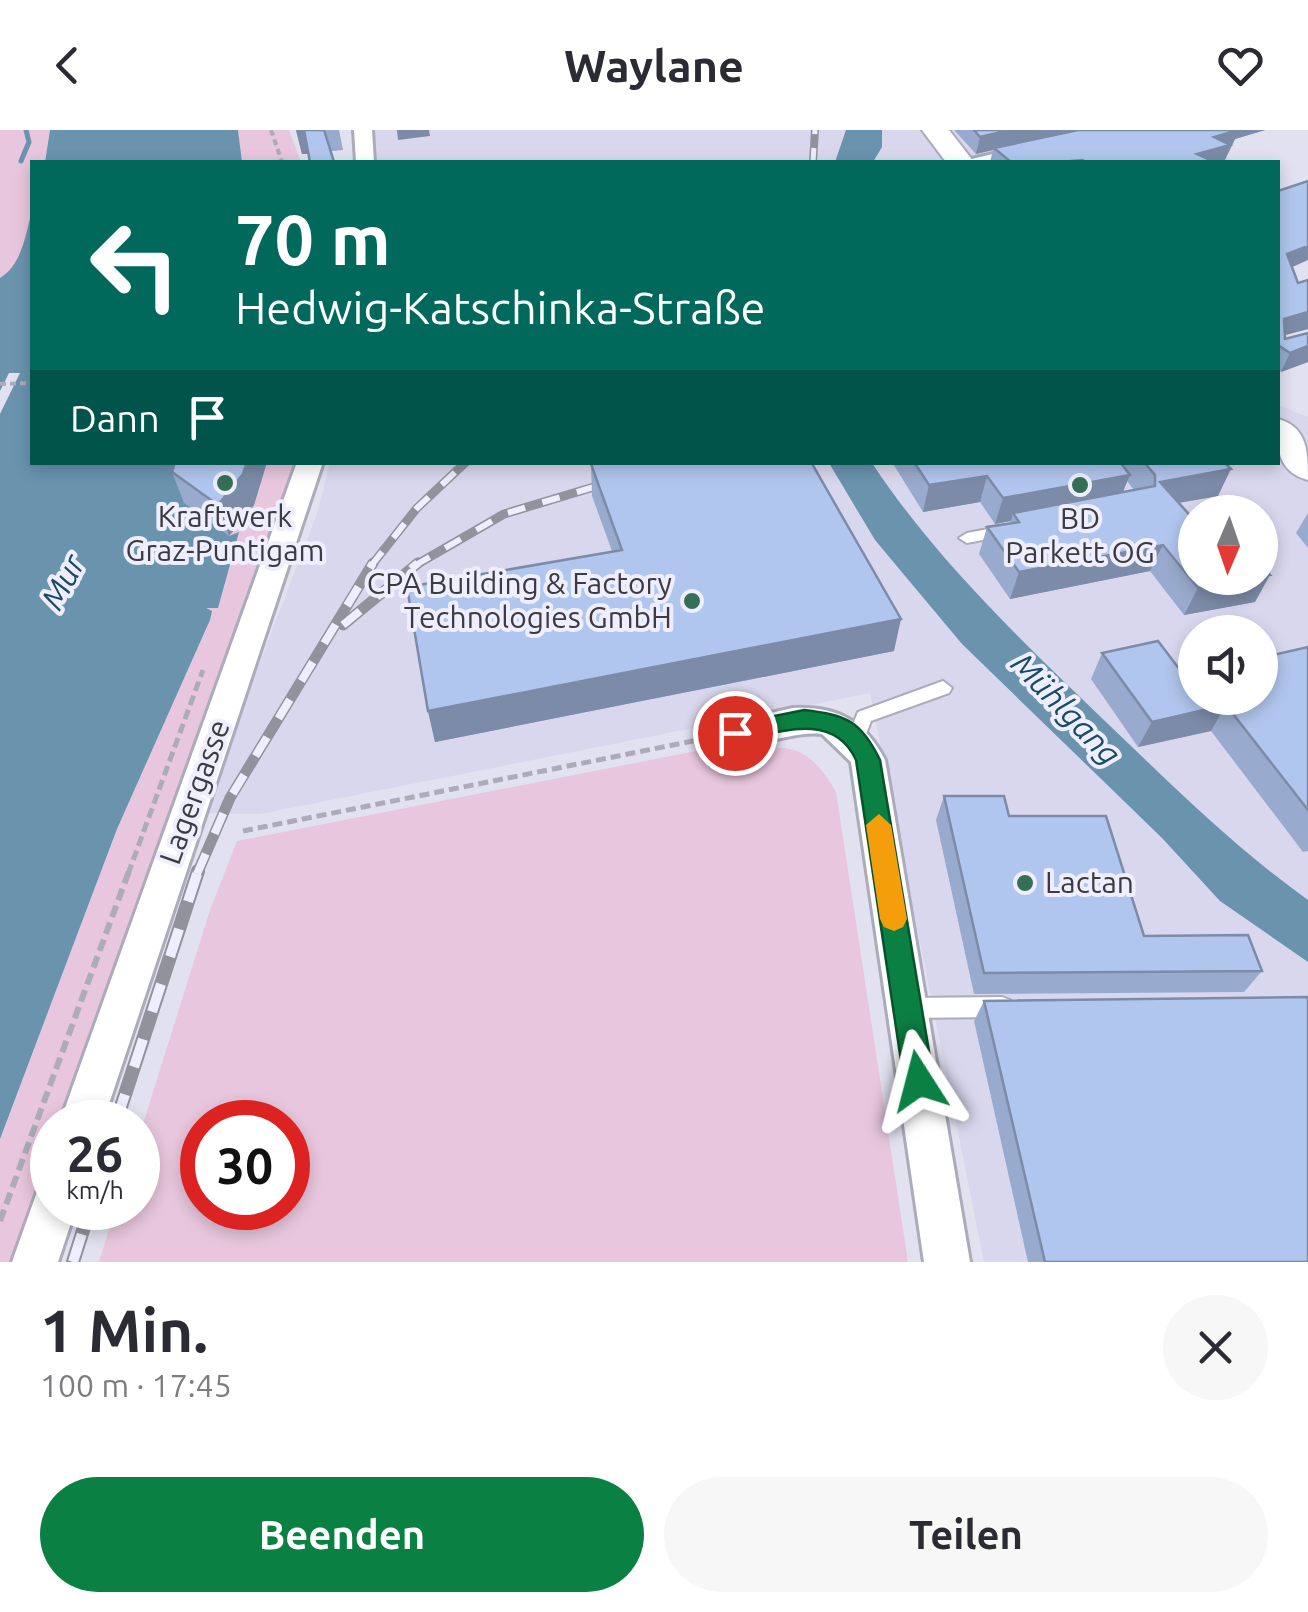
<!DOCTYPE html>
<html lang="de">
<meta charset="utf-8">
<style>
:root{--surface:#fff;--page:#f7f7f7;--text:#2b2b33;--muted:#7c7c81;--accent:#0b8043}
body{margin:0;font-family:Ubuntu,sans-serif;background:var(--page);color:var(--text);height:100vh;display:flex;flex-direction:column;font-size:38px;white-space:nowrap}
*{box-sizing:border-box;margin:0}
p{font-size:32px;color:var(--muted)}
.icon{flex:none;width:55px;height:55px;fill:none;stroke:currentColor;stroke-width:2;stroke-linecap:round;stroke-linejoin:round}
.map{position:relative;height:1132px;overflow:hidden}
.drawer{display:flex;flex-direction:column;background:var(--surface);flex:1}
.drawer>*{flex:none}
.guide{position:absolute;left:30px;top:30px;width:1250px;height:305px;border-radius:0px;box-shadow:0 5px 15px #0003;background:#00695c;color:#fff;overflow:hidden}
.needle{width:65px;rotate:182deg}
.tools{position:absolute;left:1178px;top:365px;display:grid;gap:20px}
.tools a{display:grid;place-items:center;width:100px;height:100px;border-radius:50%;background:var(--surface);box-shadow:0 5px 15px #0003;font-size:50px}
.speed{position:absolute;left:30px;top:970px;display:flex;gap:20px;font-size:50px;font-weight:700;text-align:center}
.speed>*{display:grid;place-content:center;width:130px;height:130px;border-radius:50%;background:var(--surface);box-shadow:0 5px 15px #0003;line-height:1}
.speed small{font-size:25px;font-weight:400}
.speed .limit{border:15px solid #d22;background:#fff;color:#111}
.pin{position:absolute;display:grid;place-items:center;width:85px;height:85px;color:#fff;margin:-42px;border:5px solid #fff;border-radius:50%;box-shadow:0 2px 10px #0007}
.me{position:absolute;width:110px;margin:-55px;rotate:351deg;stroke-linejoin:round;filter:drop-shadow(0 0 8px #0008)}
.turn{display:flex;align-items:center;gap:35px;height:210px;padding:0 40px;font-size:45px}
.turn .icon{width:130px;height:130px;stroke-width:2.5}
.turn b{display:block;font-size:70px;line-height:85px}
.then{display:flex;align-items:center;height:95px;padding:0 40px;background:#0003;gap:20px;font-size:38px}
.round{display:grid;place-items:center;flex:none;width:105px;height:105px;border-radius:52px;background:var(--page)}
.headline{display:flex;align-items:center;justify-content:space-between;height:170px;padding:0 40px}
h1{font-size:60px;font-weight:600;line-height:75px}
.primary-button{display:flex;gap:20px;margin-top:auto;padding:20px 40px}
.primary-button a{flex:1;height:115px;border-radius:60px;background:var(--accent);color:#fff;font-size:40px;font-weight:600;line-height:115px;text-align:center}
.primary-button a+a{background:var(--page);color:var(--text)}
header{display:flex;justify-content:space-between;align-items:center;height:130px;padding:0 40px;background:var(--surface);font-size:45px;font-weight:600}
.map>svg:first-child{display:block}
.built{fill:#d9d7ee;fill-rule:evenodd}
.green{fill:#e8c6dd;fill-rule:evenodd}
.water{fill:#6a93ae}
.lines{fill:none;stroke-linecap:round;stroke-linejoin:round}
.stream{stroke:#6a93ae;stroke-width:5}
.service-casing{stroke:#acabba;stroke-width:4}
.minor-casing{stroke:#acabba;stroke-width:6}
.secondary-casing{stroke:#acabba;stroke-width:4}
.path-far2{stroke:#acacb9;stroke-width:4;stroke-dasharray:6 4;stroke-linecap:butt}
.path-far1{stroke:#acacb9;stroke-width:5;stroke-dasharray:10 5;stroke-linecap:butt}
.path{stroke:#acacb9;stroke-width:6;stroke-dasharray:12 6;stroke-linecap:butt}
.service{fill:#fff;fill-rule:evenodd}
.minor{fill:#fff;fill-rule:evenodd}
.secondary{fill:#fff;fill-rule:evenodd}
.rail-far3-casing{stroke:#92929d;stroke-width:8}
.rail-far2-casing{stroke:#92929d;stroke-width:9}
.rail-far1-casing{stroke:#92929d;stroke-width:11}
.rail-casing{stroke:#92929d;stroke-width:14}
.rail-far3{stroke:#efeefe;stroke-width:5;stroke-dasharray:14;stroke-linecap:butt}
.rail-far2{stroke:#efeefe;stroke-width:6;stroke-dasharray:18;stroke-linecap:butt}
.rail-far1{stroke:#efeefe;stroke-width:8;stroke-dasharray:22;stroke-linecap:butt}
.rail{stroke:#efeefe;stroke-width:10;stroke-dasharray:29;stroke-linecap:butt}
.wall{fill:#98aacd;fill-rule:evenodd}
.shaded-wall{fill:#7c8ba7}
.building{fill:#b1c6ee;stroke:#7c8ba7;stroke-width:2.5}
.route{fill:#0b8043;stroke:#07532c;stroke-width:2.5}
.slow{fill:#f59e0b}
.poi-dot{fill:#366f58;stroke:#efeefe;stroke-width:4}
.labels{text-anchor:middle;stroke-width:8;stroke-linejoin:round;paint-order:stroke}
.poi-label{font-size:30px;fill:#3b3b41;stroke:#efeefe}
.street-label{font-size:30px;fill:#3b3b41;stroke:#efeefe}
.water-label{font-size:32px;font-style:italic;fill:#194a68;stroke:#efeefe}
</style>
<header><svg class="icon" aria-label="back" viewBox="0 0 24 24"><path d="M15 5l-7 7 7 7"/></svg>Waylane<svg class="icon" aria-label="heart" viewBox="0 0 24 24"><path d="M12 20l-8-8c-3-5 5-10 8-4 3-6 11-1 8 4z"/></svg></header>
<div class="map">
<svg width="1308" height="1132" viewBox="0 0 1308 1132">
<rect width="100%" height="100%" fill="#e1e1f0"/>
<!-- built -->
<path class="built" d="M370,0h801l65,32h-865z
M1278,275l30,12v845h-324l-114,-569 -610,121 -58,-1 115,-299 13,-51 948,-1zM1195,382h65v66h-65zM1195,502h65v66h-65z"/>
<!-- green -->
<path class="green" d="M0,0h50l-5,32h-13c0,35 3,96 -32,116z
M238,0h51l12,32h-59z
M267,333h29l-234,659h-10v27l-39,113h-13v-123l117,-310 93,-209 -4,-12 23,-72z
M722,616l5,10c56,-13 79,-17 109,36l72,470h-809l17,-54h22v-68l72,-230 27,-69zM288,992v86h-86v-86z"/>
<!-- water -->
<path class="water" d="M50,0h188l4,32h-197z
M846,0h36v17l-9,15h-38z
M32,80v252l163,1 34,73 10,-4 -21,76h-12l6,3 -2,9 -93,209 -117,310v-725l20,-41h-11l-9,18v-113c22,-13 26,-45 32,-68z
M829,333h43c64,97 151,179 235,260 65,62 128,125 201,177v62l-88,-61 -58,-63 -200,-194 -87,-104z"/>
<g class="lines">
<!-- stream -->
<path class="stream" d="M21,31l8,-19 -3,-12"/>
<!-- service casing -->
<g class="service-casing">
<path id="service" d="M1004,396l8,5 -3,4 -42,8 -8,-5 8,-5z
M943,551l9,7 -3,5 -78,28 -8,21h-12l-3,-5 10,-25z
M1002,867l8,3 3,7 -3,7 -8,3 -95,1 -8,-3 -3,-7 3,-7 8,-3z"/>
</g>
<!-- minor casing -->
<g class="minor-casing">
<path id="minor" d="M354,0h18l2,32h-18z
M1031,15l9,6 -2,4 -40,7h-39z
M297,332h26l-220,660h-43z
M793,578c44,-2 72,13 92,52l85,502h-46l-73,-500 -29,-28c-33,-4 -69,18 -99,8l-5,-9 5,-9z
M52,1055v23h24l-18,54h-46l25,-70z"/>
</g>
<!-- secondary casing -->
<g class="secondary-casing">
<path id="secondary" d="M922,0h27l25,32h-28z
M1278,289c30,8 30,34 30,61 -31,-8 -32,-34 -30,-61z"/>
</g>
<!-- path-far2 -->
<path class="path-far2" d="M271,0l11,32
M0,254l32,-1"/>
<!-- path-far1 -->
<path class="path-far1" d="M243,701l465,-93
M128,744l75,-204"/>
<!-- path -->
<path class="path" d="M0,1091l129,-350"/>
<!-- service -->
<use href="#service" class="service"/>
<!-- minor -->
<use href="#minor" class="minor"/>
<!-- secondary -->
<use href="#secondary" class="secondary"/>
<!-- rail-far3 casing -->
<g class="rail-far3-casing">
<path id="rail-far3" d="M813,32l2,-32"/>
</g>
<!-- rail-far2 casing -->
<g class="rail-far2-casing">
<path id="rail-far2" d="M371,436l46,-58 49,-46
M414,436l90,-52 113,-34"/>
</g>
<!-- rail-far1 casing -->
<g class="rail-far1-casing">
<path id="rail-far1" d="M343,495l75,-62
M197,744l33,-76 143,-235"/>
</g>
<!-- rail casing -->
<g class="rail-casing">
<path id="rail" d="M116,992l82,-251
M73,1132l17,-54"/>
</g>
<!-- rail-far3 -->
<use href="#rail-far3" class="rail-far3"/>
<!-- rail-far2 -->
<use href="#rail-far2" class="rail-far2"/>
<!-- rail-far1 -->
<use href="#rail-far1" class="rail-far1"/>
<!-- rail -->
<use href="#rail" class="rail"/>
</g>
<!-- wall -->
<path class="wall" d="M296,0h43l4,20 -41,4z
M954,0h311l-30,9 -12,23h-233l3,-12 -17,4z
M1278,61l14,76 6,16 10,-3v49l-23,6v4l23,-6v29l-27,10 -3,-2z
M175,332h92l-13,43 -25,31 -45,-33 -12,-31z
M892,332h332l-6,34 -39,7 76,99 -71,13 -34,-44 -140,28 -31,-45 8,-27 23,-4 1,-2 -16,3 -15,-22 -57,10zM1127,351l7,9 -11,2z
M591,334l303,187 -459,91 -7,-31 184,-160 -20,-55z
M1308,383v35l-12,-15z
M1308,517v204l-5,1 -92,-121 -73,16 -47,-68 11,-26 81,21z
M944,666l65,20 135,120 118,35 -18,21 -270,2 -38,-174z
M984,871l324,261h-280l-54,-241z"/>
<!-- shaded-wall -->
<path class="shaded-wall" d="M296,0h8l5,24h-7z
M397,0h32l1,6 -32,4z
M1010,0h70l-86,18 -1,2 -17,4 4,-17z
M1227,0h38l-30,9 -11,23h-30l3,-8 17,-17z
M1308,116v14l-29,13 8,-19z
M1308,182v17l-30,8 6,-18z
M1308,216v16l-27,10 9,-19z
M247,332h20l-13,43 -25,31 -11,-31z
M1231,339l-13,27 -70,12 12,-26z
M1130,345l-11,26 -106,12 -2,8 -16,3 8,-26z
M987,346l-7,26 -57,10 6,-27z
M1163,415l-13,26 -140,28 9,-27z
M1270,445l-15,27 -71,13 14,-27z
M901,489l-7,32 -459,91 -7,-31z
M1226,575l-15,26 -73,16 14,-25z"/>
<!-- building -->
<path class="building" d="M304,0h20l10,32h-24z
M974,0h36l-30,7z
M1078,0h160l-24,7 16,8 -33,9 18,8h-128l-5,-2 -20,2h-51l-17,-14z
M1308,51v65l-21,8 11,29 10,-3v32l-24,7 1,20 23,-6v13l-18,7 -12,-8v-154z
M175,332h72l-4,12 -25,31 -46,-33z
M599,332h212l90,157 -473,92 -21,-124 215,-37 -31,-86z
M914,332h206l10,13 -127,23 -16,-22 -58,9z
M1144,332h80l7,7 -71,13 35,39v57h62l-59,10 -35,-43 -144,27 -32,-45 32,-5 -6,-9 142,-27v-11z
M1260,434l10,11 -10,2z
M1158,511l25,33 12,-2v26h65v-40l48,-11v163l-82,-105 -74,17 -50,-69z
M944,666h60l5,20h97l38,120 104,-1 14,36 -278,2z
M1308,867v265h-263l-61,-261z"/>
<!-- route -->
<path class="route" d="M804,580c43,5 57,11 76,50l54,321 -5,10 -10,4 -11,-4 -4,-10 -48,-321c-23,-50 -79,-27 -121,-18l-12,-9 12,-9z"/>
<!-- slow -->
<path class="slow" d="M879,684l12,11 16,94 -4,8 -9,4 -10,-4 -4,-8 -14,-94z"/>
<!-- markers -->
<g class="poi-dot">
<circle cx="225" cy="353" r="10"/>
<circle cx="1080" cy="355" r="10"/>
<circle cx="692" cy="471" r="10"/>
<circle cx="1025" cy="753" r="10"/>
</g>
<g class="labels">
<!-- poi labels -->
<g class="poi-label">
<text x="225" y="397">Kraftwerk<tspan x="225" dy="34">Graz-Puntigam</tspan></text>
<text x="1080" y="399">BD<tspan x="1080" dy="34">Parkett OG</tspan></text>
<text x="672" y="464" text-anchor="end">CPA Building &amp; Factory<tspan x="672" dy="34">Technologies GmbH</tspan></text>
<text x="1045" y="763" text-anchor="start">Lactan</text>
</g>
<!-- street labels -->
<g class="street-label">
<text transform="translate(195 662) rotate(-70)" y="10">Lagergasse</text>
</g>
<!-- water labels -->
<g class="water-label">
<text transform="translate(63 452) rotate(-62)" y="11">Mur</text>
<text transform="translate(1066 579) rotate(46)" y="11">Mühlgang</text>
</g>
</g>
</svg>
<div class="tools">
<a><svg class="needle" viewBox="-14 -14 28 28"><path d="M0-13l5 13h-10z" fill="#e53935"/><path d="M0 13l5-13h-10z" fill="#7c7c81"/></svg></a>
<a><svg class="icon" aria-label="sound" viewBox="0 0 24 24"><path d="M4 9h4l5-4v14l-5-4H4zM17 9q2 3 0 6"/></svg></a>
</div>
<div class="speed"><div>26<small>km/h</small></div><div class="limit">30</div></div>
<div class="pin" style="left:735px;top:603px;background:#d93025"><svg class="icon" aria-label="arrive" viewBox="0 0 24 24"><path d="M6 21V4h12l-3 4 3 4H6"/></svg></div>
<svg class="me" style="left:919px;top:951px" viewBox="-20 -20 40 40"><path d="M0-17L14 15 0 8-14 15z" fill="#0b8043" stroke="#fff" stroke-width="4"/></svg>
<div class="guide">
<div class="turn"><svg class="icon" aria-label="left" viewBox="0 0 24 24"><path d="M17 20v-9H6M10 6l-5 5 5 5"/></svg><div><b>70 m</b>Hedwig-Katschinka-Straße</div></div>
<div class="then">Dann<svg class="icon" aria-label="arrive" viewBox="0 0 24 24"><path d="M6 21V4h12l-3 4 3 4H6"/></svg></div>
</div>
</div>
<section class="drawer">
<div class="headline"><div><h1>1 Min.</h1><p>100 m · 17:45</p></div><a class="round"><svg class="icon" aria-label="close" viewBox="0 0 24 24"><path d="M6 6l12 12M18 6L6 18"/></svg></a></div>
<div class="primary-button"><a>Beenden</a><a>Teilen</a></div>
</section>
